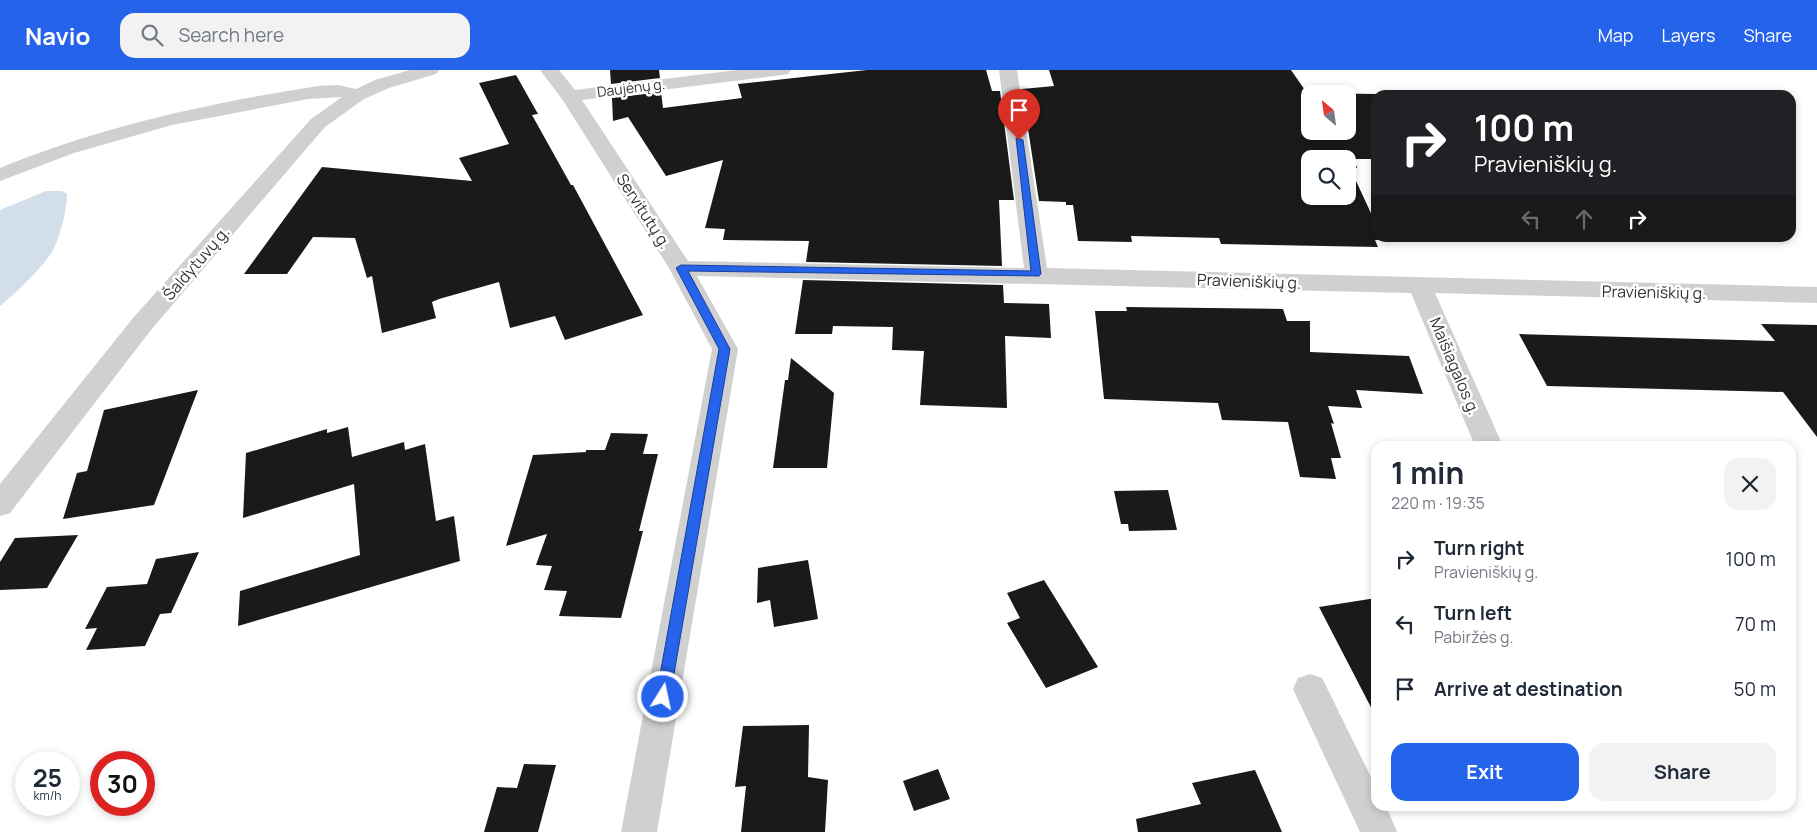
<!DOCTYPE html>
<meta charset="utf-8">
<style>
:root{--surface:#fff;--page:#f2f2f3;--text:#1f2937;--muted:#747a83;--accent:#2563eb}
body{margin:0;font-family:Manrope,sans-serif;background:var(--page);color:var(--text);height:100vh;display:flex;flex-direction:column;font-size:19px;white-space:nowrap}
*{box-sizing:border-box;margin:0}
p{font-size:16px;color:var(--muted)}
.icon{flex:none;width:28px;height:28px;fill:none;stroke:currentColor;stroke-width:2;stroke-linecap:round;stroke-linejoin:round}
.map{position:relative;flex:1;overflow:hidden}
.sheet{position:absolute;left:1371px;top:371px;width:425px;height:370px;display:flex;flex-direction:column;background:var(--surface);border-radius:15px;box-shadow:0 2px 8px #0003}
.sheet>*{flex:none}
.top-card{position:absolute;left:1371px;top:20px;width:425px;height:152px;border-radius:15px;box-shadow:0 2px 8px #0003;background:#202124;color:#fff;overflow:hidden}
.needle{width:32px;rotate:331deg}
.buttons{position:absolute;left:1301px;top:15px;display:grid;gap:10px}
.buttons a{display:grid;place-items:center;width:55px;height:55px;border-radius:10px;background:var(--surface);box-shadow:0 2px 8px #0003;font-size:25px}
.speed{position:absolute;left:15px;top:681px;display:flex;gap:10px;font-size:25px;font-weight:700;text-align:center}
.speed>*{display:grid;place-content:center;width:65px;height:65px;border-radius:50%;background:var(--surface);box-shadow:0 2px 8px #0003;line-height:1}
.speed small{font-size:12px;font-weight:400}
.speed .limit{border:8px solid #d22;background:#fff;color:#111}
.pin{position:absolute;display:grid;place-items:center;width:42px;height:42px;color:#fff;margin:-51px -21px;border-radius:50% 50% 50% 0;rotate:-45deg;box-shadow:0 0 5px #0007}
.pin .icon{rotate:45deg}
.me{position:absolute;width:55px;margin:-28px;rotate:10deg;stroke-linejoin:round;filter:drop-shadow(0 0 4px #0008)}
.turn{display:flex;align-items:center;gap:18px;height:105px;padding:0 20px;font-size:22px}
.turn .icon{width:65px;height:65px;stroke-width:2.5}
.turn b{display:block;font-size:35px;line-height:42px}
.lanes{display:flex;align-items:center;height:48px;padding:0 20px;background:#0003;justify-content:center;gap:25px;direction:ltr}
.lanes .off{opacity:.35}
.round{display:grid;place-items:center;flex:none;width:52px;height:52px;border-radius:15px;background:var(--page)}
.summary{display:flex;align-items:center;justify-content:space-between;height:85px;padding:0 20px}
h1{font-size:30px;font-weight:700;line-height:38px}
.button{display:flex;gap:10px;margin-top:auto;padding:10px 20px}
.button a{flex:1;height:58px;border-radius:15px;background:var(--accent);color:#fff;font-size:20px;font-weight:700;line-height:58px;text-align:center}
.button a+a{background:var(--page);color:var(--text)}
ul{padding:0;list-style:none}
li{display:flex;align-items:center;gap:15px;height:65px;padding:0 20px}
li div{flex:1}
li b{display:block;font-size:19px}
li em{font-style:normal}
header{display:flex;align-items:center;gap:30px;box-sizing:border-box;height:70px;padding:0 25px;background:var(--accent);color:#fff}
header strong{font-size:24px}
nav{display:flex;gap:28px;margin-inline-start:auto;font-size:18px}
.search{width:350px;height:45px;background:var(--page);display:flex;align-items:center;gap:12px;box-sizing:border-box;padding:0 18px;border-radius:15px;color:var(--muted);font-size:19px}
.map>svg:first-child{display:block}
.water{fill:#d2dfeb}
.building{fill:#1a1a1a;fill-rule:evenodd}
.lines{fill:none;stroke-linecap:round;stroke-linejoin:round}
.minor{fill:#d0d0d0;fill-rule:evenodd}
.route{fill:#2563eb;stroke:#184099}
.labels{text-anchor:middle;stroke-width:5;stroke-linejoin:round;paint-order:stroke}
.far-street-label{font-size:14px;fill:#333;stroke:#fff}
.street-label{font-size:16px;fill:#333;stroke:#fff}
</style>
<header>
<strong>Navio</strong>
<div class="search"><svg class="icon" aria-label="search" viewBox="0 0 24 24"><circle cx="10" cy="10" r="6"/><path d="M15 15l6 6"/></svg>Search here</div>
<nav><a>Map</a><a>Layers</a><a>Share</a></nav>
</header>
<div class="map">
<svg width="1817" height="762" viewBox="0 0 1817 762">
<rect width="100%" height="100%" fill="#fff"/>
<!-- water -->
<path class="water" d="M46,121h16l5,3c0,16 -7,42 -14,56 -9,16 -39,45 -53,56v-96z"/>
<!-- building -->
<path class="building" d="M610,0h49l1,8 -49,6z
M867,0h119l6,21h8l14,109h-15l3,66 -196,-4 3,-21 -86,-1 2,-11 -20,-1 18,-68 -57,16 -38,-59 -15,4 -1,-23 49,-6 2,16 79,-10 -4,-14z
M1049,0h242l16,23 69,1v65h-22l3,9h-7l26,56v14h7l1,2h-9l3,7 -157,-3 -2,-6 -88,-2 1,6 -54,-1 -5,-36h-7v-3l-27,-1 -17,-112 32,-3zM1310,24h38v37h-38zM1310,89h38v37h-38z
M516,5l22,39 -6,1 39,70h2l70,130 -78,25 -10,-24 -45,12 -11,-46 -60,17 -7,3 4,16 -54,15 -10,-57 -5,2 -12,-40 -42,-1 -26,37h-43l78,-107 150,14 -13,-23 50,-14 -30,-61z
M803,210l200,5 1,18 45,1 2,34 -46,-2 2,72 -87,-3 4,-54 -32,-1 1,-23 -60,-1 -1,8h-37z
M1126,237l157,2 4,12h23v31l99,4 14,38 -67,-4 6,18 -34,-2 6,18 -3,-1 10,35h-10l5,21 -36,-2 -12,-55 -66,-2 -4,-17 -114,-4 -9,-88h32z
M1761,254l56,1v112l-34,-45 -236,-6 -28,-52 256,7z
M791,288l43,35 -7,75h-54l12,-88h3z
M198,320l-44,115 -91,14 14,-46 10,-2 17,-61z
M348,357l4,30 52,-15 1,8 20,-6 11,77 18,-5 6,45 -222,65 2,-35 120,-36 -6,-71 -111,34 3,-65 81,-24v4z
M611,363l37,1 -5,20h15l-19,77h4l-22,87 -62,-2 8,-25 -23,-1 8,-24 -16,-1 11,-31 -41,12 27,-91 53,-3v-2h19z
M1168,420l9,40 -48,1 -1,-7h-7l-7,-33z
M78,465l-31,53 -47,2v-28l15,-24z
M199,482l-28,61 -11,1 -15,32 -59,4 11,-22 -12,1 22,-42 40,-3 9,-25z
M808,490l10,59 -44,8 -4,-27 -13,3 1,-35z
M1044,510l54,87 -52,21 -39,-65 13,-5 -13,-25z
M1376,528v119l-57,-110z
M809,655l-1,52 20,3 -3,52h-84l5,-46 -11,1 8,-61z
M524,694l32,1 -18,67h-54l13,-45 20,1z
M938,699l12,30 -36,12 -11,-30z
M1255,700l27,62h-144l-2,-13 65,-15 -9,-21z"/>
<g class="lines">
<!-- minor -->
<path class="minor" d="M410,0h29l-3,4 -47,14 -25,11 -39,28 -174,203 -141,183 -10,3v-32l133,-166 178,-199 31,-22 -34,2 -136,26 -98,28 -74,28v-13c102,-42 209,-65 318,-82l20,-1 18,4 19,-9z
M540,0h19l16,20 162,-20h54l-3,4 -6,1 -200,25 106,161 336,7 -25,-198h18l30,198 770,19v16l-382,-10 68,153h-28l-64,-153 -714,-17 41,73 -81,483h-36l91,-483 -43,-81 -107,-169z
M1310,604l12,4 54,109v19h10l11,26h-37l-67,-143 5,-11z"/>
</g>
<!-- route -->
<path class="route" d="M1016,68l7,2 18,134 -2,2 -351,-5 42,78 -60,348 -2,4 -5,2 -5,-2 -2,-4 63,-348 -43,-81 5,-3 350,6z"/>
<g class="labels">
<!-- far-street labels -->
<g class="far-street-label">
<text transform="translate(631 18) rotate(-7)" y="5">Daujėnų g.</text>
</g>
<!-- street labels -->
<g class="street-label">
<text transform="translate(644 141) rotate(57)" y="6">Servitutų g.</text>
<text transform="translate(196 193) rotate(-49)" y="6">Šaldytuvų g.</text>
<text transform="translate(1249 211) rotate(2)" y="6">Pravieniškių g.</text>
<text transform="translate(1654 222) rotate(1)" y="6">Pravieniškių g.</text>
<text transform="translate(1455 296) rotate(67)" y="6">Maišiagalos g.</text>
</g>
</g>
</svg>
<div class="buttons">
<a><svg class="needle" viewBox="-14 -14 28 28"><path d="M0-13l5 13h-10z" fill="#e53935"/><path d="M0 13l5-13h-10z" fill="#747a83"/></svg></a>
<a><svg class="icon" aria-label="search" viewBox="0 0 24 24"><circle cx="10" cy="10" r="6"/><path d="M15 15l6 6"/></svg></a>
</div>
<div class="speed"><div>25<small>km/h</small></div><div class="limit">30</div></div>
<div class="pin" style="left:1019px;top:70px;background:#d93025"><svg class="icon" aria-label="arrive" viewBox="0 0 24 24"><path d="M6 21V4h12l-3 4 3 4H6"/></svg></div>
<svg class="me" style="left:663px;top:627px" viewBox="-20 -20 40 40"><circle r="17" fill="#2563eb" stroke="#fff" stroke-width="3"/><path d="M0-11L8 9 0 5-8 9z" fill="#fff"/></svg>
<div class="top-card">
<div class="turn"><svg class="icon" aria-label="right" viewBox="0 0 24 24"><path d="M7 20v-9h11M14 6l5 5-5 5"/></svg><div><b>100 m</b>Pravieniškių g.</div></div>
<div class="lanes"><svg class="icon off" aria-label="left" viewBox="0 0 24 24"><path d="M17 20v-9H6M10 6l-5 5 5 5"/></svg><svg class="icon off" aria-label="ahead" viewBox="0 0 24 24"><path d="M12 20V5M6 11l6-6 6 6"/></svg><svg class="icon" aria-label="right" viewBox="0 0 24 24"><path d="M7 20v-9h11M14 6l5 5-5 5"/></svg></div>
</div>
<section class="sheet">
<div class="summary"><div><h1>1 min</h1><p>220 m · 19:35</p></div><a class="round"><svg class="icon" aria-label="close" viewBox="0 0 24 24"><path d="M6 6l12 12M18 6L6 18"/></svg></a></div>
<ul>
<li><svg class="icon" aria-label="right" viewBox="0 0 24 24"><path d="M7 20v-9h11M14 6l5 5-5 5"/></svg><div><b>Turn right</b><p>Pravieniškių g.</p></div><em>100 m</em></li>
<li><svg class="icon" aria-label="left" viewBox="0 0 24 24"><path d="M17 20v-9H6M10 6l-5 5 5 5"/></svg><div><b>Turn left</b><p>Pabiržės g.</p></div><em>70 m</em></li>
<li><svg class="icon" aria-label="arrive" viewBox="0 0 24 24"><path d="M6 21V4h12l-3 4 3 4H6"/></svg><div><b>Arrive at destination</b></div><em>50 m</em></li>
</ul>
<div class="button"><a>Exit</a><a>Share</a></div>
</section>
</div>
